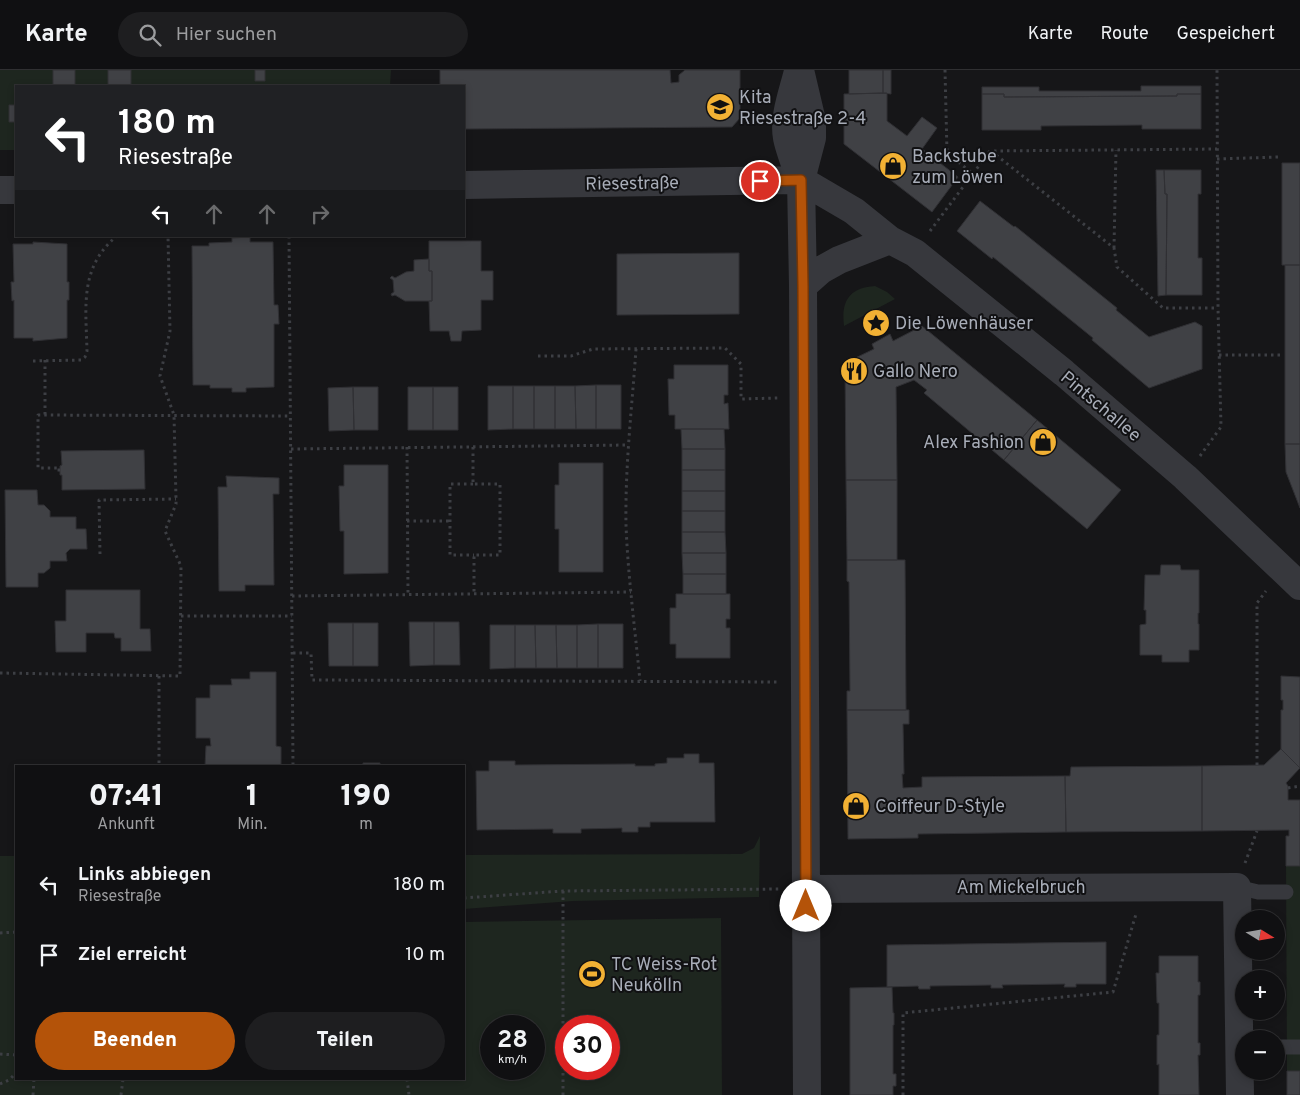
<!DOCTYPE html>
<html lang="de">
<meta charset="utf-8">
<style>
:root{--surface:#101012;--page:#1e1e20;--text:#f1f3f6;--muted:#9c9d9f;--line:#303032;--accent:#b45309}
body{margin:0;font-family:Overpass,sans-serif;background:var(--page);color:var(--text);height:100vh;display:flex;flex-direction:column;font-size:19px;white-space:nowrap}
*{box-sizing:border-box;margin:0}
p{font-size:16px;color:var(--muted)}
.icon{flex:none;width:28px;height:28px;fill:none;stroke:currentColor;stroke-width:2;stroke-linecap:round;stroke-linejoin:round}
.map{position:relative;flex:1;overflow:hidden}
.details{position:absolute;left:15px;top:695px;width:450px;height:315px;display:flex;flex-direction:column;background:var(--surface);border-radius:0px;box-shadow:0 2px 8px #0003,0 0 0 1px var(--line)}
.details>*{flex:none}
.guide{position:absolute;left:15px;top:15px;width:450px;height:152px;border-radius:0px;box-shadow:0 2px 8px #0003,0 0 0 1px var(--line);background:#202124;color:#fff;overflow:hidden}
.needle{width:32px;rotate:101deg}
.buttons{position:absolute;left:1235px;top:840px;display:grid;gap:10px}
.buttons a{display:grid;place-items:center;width:50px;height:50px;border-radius:50%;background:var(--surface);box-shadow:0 2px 8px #0003,0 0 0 1px var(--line);font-size:25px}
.speed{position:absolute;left:480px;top:945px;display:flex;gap:10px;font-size:25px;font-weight:700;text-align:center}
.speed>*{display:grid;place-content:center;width:65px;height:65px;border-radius:50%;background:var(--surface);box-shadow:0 2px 8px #0003,0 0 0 1px var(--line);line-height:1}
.speed small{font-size:12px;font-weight:400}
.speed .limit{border:8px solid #d22;background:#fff;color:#111}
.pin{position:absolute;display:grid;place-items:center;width:42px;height:42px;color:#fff;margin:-21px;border:2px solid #fff;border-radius:50%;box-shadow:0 1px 5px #0007}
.me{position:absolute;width:55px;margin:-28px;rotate:0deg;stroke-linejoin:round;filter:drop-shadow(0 0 4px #0008)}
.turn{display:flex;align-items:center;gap:18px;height:105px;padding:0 20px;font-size:22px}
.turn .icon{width:65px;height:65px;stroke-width:2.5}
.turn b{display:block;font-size:35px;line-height:42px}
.lanes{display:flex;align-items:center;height:48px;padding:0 20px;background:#0003;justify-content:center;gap:25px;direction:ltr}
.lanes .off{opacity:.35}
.eta{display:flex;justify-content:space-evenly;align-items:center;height:85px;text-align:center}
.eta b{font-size:30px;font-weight:800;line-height:35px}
.button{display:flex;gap:10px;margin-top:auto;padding:10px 20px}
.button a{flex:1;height:58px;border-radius:30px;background:var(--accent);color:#fff;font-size:20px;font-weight:800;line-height:58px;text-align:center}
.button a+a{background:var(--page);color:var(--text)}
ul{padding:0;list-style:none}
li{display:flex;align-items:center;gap:15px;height:70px;padding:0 20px}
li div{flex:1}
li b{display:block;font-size:19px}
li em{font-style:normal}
header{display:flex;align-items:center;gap:30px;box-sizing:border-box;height:70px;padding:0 25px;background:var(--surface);border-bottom:1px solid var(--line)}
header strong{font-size:24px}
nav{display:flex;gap:28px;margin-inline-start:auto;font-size:18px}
.search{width:350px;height:45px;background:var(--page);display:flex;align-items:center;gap:12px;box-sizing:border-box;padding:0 18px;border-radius:28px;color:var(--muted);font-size:19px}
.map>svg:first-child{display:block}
.green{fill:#1e261f;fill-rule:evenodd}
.building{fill:#404145;stroke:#303034}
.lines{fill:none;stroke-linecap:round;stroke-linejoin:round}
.path{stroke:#3d3f44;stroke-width:3;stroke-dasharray:2.5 4;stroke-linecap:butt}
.lane{stroke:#37383d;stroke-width:15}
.street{stroke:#37383d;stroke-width:28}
.route-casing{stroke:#753606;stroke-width:12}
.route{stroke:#b45309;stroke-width:9}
.labels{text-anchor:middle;stroke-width:4;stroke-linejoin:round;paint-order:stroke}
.poi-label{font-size:18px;fill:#a8adb8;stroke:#111113;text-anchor:start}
.street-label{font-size:18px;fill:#a8adb8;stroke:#111113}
</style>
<header>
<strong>Karte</strong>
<div class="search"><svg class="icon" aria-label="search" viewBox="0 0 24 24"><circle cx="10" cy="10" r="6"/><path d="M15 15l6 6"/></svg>Hier suchen</div>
<nav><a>Karte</a><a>Route</a><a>Gespeichert</a></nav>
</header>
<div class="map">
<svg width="1300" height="1025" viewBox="0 0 1300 1025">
<rect width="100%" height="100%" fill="#161618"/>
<!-- green -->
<path class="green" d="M0,0h391l-1,16h-374v64h-16z
M875,216l12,6 8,7 -51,27c-3,-25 5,-38 31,-40z
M760,766l-1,61 -186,4 -109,8v-54l278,-1 12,-6z
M0,786h16v223h448v-157l257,-4 1,177h-722zM491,956h43v43h-43zM566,956h43v43h-43z
M1286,796h14v205h-13z"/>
<!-- building -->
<path class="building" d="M53,0h22v16h-22z
M108,0h23v16h-23z
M255,0h10v11h-10z
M440,0h230l1,13 8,-1v-7l6,-5h55v48l-8,9 -268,2v-43h-24z
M849,0h34v23l-34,1z
M883,0h8v24l-8,-1z
M1141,16h60v8h-24v2l-173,1v-3h-22v-7h57v4h102z
M887,23v28l20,15 15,-19 15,11 -15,21 36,28 -26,35 -88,-68v-50z
M982,24h22v3l173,-1v-2h24v35h-59v-4l-101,1v4h-59z
M9,35h7v17h-7z
M1282,93h18v102h-18z
M1156,100h8l1,24h2l-1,101 -8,1z
M1164,100h37v24h-3v64h4v37h-36l1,-101h-2z
M980,131l34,26 1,-1 102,82 -1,2 33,27 46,-15 7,4v43l-53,19 -57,-48 1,-2 -100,-81 -1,2 -35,-28z
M250,167v5h23l1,63h4l1,19h-5v63l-28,1v4h-14v-4h-22v-3h-17l-1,-139h17v-3l23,-1v-4z
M429,171h52v30h12v29h-12v30l-19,1 -1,10h-10l-2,-10h-19l-1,-30h3v-30h-3z
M33,172l34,2v38h2v18h-2v38l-34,3v-3h-19v-38l-2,1 -1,-19h3l-1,-38h20z
M739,183v61l-122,1v-61z
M429,189v12h3v30h-27l-10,-6 -3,1 -1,-2 3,-2 -1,-12 -3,-2 2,-2 3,2 11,-6 8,-1v-11z
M1285,195h15v179h-15z
M922,256l115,94 -33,40 -80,-67 3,-3 -13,-10 -18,7 1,93h-51l-1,-117 29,-14 -2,-5 18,-10 3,7z
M674,295h54v30h-4v9l4,-1 1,26h-54v-14h-6l-1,-36h6z
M596,315v44h-20l-1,-43z
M596,315h25v44h-25z
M488,316h25v43l-25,1z
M513,316h21v43h-21z
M534,316h21v43h-21z
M555,316h20l1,43h-21z
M353,317h25v43h-24z
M353,317l1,43 -25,1 -1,-43z
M408,317h25v43h-25z
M433,317h25v43h-25z
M1037,350l84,70 -34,39 -83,-69z
M681,359h43l1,20h-43z
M1285,374h15v64l-14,-36z
M682,379h43v21h-43z
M144,380l1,39 -83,1v-15h-2v-9l2,-1 -1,-14z
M559,393h44v109h-44v-43h-4v-44h4z
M344,395h44v108l-44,1v-43h-4l-1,-45h5z
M682,400h43v21h-43z
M226,406l53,2v16h-6l1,91h-29v6h-26l-1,-104h9z
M846,410h51v80h-50z
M5,420h32l1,15h6l6,6v6h26v12h10l1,20h-17l-4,4 1,8h-17v7l-6,5h-6v14h-32z
M682,421h43v20h-43z
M682,441h43v21h-43z
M682,462h43l1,21h-44z
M682,483h44v21h-43z
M847,490h58l1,150h-59v-19h3l-1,-109 -2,-1z
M1161,495h19l1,5h18v43h-1v11h1v26h-10v12h-27v-7h-22v-30l6,-1v-14h-2l1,-35h15z
M683,504h43v20h-43z
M66,520h74v39h10l1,22h-30v-13h-6l-1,-5h-28v19h-30l-1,-31h11z
M676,524h54v25h-4v9h4v30h-54v-14h-6v-36h6z
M409,552h25v43l-24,1z
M434,552h25l1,43h-26z
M328,553h25v43h-24z
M353,553h25v43h-25z
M598,554v44h-21v-43z
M598,554h25v44h-25z
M490,555h25v43l-25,1z
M515,555h20l1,43h-21z
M535,555h21l1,43h-21z
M556,555h21v43h-20z
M250,602h26v74l5,1v19h-76l1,-20h5l-1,-8h-14v-40h14v-13h22l-1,-6h19z
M1281,606l19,1v91l-19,-19v-39h2v-10h-2z
M847,640h62v14h-6l1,50h-2l1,14 19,-1v-10l143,-1 1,56 -148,2v4l-70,1z
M1281,679l19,19 -14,15 2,3v14h12v66h-14v-30h3v-6l-87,1v-65l62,-1z
M684,684h15v9h15l1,59h-65v5h-12v5h-16v-4l-41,1v4h-28v-4l-76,1 -1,-59h13v-10h26v4l120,-1v2h20v-2l12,-1v-5h17z
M363,693h17v3h-17z
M1202,696v65l-136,1 -1,-56h5l1,-9z
M1106,872v42h-30v3h-12l1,-3 -63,1 1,3h-12v-3l-61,1v3h-11l-1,-3 -31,1v-42z
M1159,886h39v26h2v13h-2v48h2v12h-2l1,40h-40v-31l-2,1v-30h2v-32h-2l-1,-30h3z
M892,917l1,26h1v12h-1v49h3v12h-3v9h-43v-107z
M1287,1001h13v24h-13z"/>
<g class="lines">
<!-- path -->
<path class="path" d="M945,0l2,83 25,20
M991,81l123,97 3,19 46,41h55
M1217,89l61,-2
M930,161l60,-80 227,-2
M289,166l4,530
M1114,178l2,-98
M636,279c-4,58 -11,117 -10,176 2,52 9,104 14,156
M1219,285h61
M538,286h33l22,-7 132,-1 16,16v35l37,-1
M45,290v55
M33,291l48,-1 4,-3 2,-6c-1,-44 -8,-84 30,-115
M407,377l1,147
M473,377v37h27v71h-26v39
M291,379l338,-4
M1200,386l21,-29 -3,-119 -1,-238
M60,400h-4l1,-2h-19v-53l253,1
M473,414h-23v71h24
M407,451h43
M100,484l-1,-54 77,-1
M292,526l339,-4
M181,546h111
M293,583h18l1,27 467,2
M0,603l180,3 1,-110 -16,-35 11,-27v-5l-2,-84 -14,-39 10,-45 -2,-95
M159,606v90
M1257,695v-162l9,-12
M1288,718l12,-2
M1245,793l12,-32
M563,821v204
M464,828l99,-7 217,-2
M0,863l16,-1
M0,984l16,1
M407,1009l2,16
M0,1014l9,-4 7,-7
M33,1025l1,-16
M121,1025l2,-16
M903,1025v-82l210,-21 23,-78"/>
<!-- lane -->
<path class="lane" d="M1237,817l21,5h28
M1276,977h24"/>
<!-- street -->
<path class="street" d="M800,0l12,51v17l-11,42 2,106 4,809
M798,1c-5,21 -15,46 -11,67 3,14 9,29 14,42
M801,110l53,31 36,29 25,13 149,120 121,104 115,109
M464,115l337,-5
M0,120h16
M803,216l18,-16 18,-10 51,-20
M806,819l431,-2 3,208"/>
</g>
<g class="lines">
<!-- route casing -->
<g class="route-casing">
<path id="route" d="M760,111l41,-1 2,106 3,620"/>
</g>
<!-- route -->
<use href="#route" class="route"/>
</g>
<!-- icons -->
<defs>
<g id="school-disc" transform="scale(1.4375)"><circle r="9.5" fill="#f2b134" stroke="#111113"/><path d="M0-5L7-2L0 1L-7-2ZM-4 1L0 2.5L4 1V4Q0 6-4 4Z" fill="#111"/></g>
<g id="shop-disc" transform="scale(1.4375)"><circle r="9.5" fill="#f2b134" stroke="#111113"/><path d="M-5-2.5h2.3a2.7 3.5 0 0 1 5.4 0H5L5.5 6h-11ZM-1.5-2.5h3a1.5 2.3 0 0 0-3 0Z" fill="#111"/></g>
<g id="sight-disc" transform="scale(1.4375)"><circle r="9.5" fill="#f2b134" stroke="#111113"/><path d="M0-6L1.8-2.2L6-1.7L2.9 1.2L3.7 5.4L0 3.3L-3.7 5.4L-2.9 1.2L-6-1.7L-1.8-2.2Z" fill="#111"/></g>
<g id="restaurant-disc" transform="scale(1.4375)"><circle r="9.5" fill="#f2b134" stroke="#111113"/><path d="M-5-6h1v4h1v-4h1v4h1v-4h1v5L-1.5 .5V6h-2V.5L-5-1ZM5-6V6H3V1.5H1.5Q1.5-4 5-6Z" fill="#111"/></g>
<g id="stadium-disc" transform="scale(1.4375)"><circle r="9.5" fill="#f2b134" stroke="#111113"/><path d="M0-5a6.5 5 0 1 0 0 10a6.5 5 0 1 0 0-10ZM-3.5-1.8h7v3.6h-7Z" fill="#111"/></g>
</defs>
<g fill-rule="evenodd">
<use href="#school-disc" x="720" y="37"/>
<use href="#shop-disc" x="893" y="96"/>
<use href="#sight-disc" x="876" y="253"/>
<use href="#restaurant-disc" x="854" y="301"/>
<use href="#shop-disc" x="1043" y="372"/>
<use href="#shop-disc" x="856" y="736"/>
<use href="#stadium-disc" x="592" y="904"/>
</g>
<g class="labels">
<!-- poi labels -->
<g class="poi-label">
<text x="739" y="33">Kita<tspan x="739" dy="21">Riesestraße 2-4</tspan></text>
<text x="912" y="92">Backstube<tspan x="912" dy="21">zum Löwen</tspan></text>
<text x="895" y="259">Die Löwenhäuser</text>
<text x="873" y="307">Gallo Nero</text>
<text x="1024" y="378" text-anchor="end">Alex Fashion</text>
<text x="875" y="742">Coiffeur D-Style</text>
<text x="611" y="900">TC Weiss-Rot<tspan x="611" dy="21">Neukölln</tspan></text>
</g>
<!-- street labels -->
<g class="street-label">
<text transform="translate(632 113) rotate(-1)" y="6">Riesestraße</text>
<text transform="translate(1101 336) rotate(40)" y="6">Pintschallee</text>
<text x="1021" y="823">Am Mickelbruch</text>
</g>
</g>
</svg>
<div class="buttons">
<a><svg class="needle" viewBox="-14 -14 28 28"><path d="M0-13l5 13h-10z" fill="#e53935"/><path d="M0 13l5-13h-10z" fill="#9c9d9f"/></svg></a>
<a>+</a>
<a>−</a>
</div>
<div class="speed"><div>28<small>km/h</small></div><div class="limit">30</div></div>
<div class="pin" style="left:760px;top:111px;background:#d93025"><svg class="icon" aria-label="arrive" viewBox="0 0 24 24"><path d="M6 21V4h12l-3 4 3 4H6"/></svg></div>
<svg class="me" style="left:806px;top:836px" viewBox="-20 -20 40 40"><circle r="19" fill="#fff"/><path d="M0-13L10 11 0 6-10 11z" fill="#b45309"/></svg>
<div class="guide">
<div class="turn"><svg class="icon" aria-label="left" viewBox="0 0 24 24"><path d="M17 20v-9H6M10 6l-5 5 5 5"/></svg><div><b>180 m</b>Riesestraße</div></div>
<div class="lanes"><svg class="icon" aria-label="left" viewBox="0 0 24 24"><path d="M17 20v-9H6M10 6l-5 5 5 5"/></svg><svg class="icon off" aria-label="ahead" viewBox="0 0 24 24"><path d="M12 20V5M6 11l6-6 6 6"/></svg><svg class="icon off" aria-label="ahead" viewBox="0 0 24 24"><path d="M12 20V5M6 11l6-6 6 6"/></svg><svg class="icon off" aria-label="right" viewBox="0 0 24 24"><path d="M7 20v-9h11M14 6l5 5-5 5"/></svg></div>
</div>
<section class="details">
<div class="eta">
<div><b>07:41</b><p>Ankunft</p></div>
<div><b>1</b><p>Min.</p></div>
<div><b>190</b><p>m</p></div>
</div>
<ul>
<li><svg class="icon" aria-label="left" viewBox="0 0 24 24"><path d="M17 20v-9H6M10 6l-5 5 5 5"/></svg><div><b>Links abbiegen</b><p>Riesestraße</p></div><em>180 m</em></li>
<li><svg class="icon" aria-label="arrive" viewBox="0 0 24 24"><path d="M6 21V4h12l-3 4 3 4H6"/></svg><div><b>Ziel erreicht</b></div><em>10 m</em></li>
</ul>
<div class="button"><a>Beenden</a><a>Teilen</a></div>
</section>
</div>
